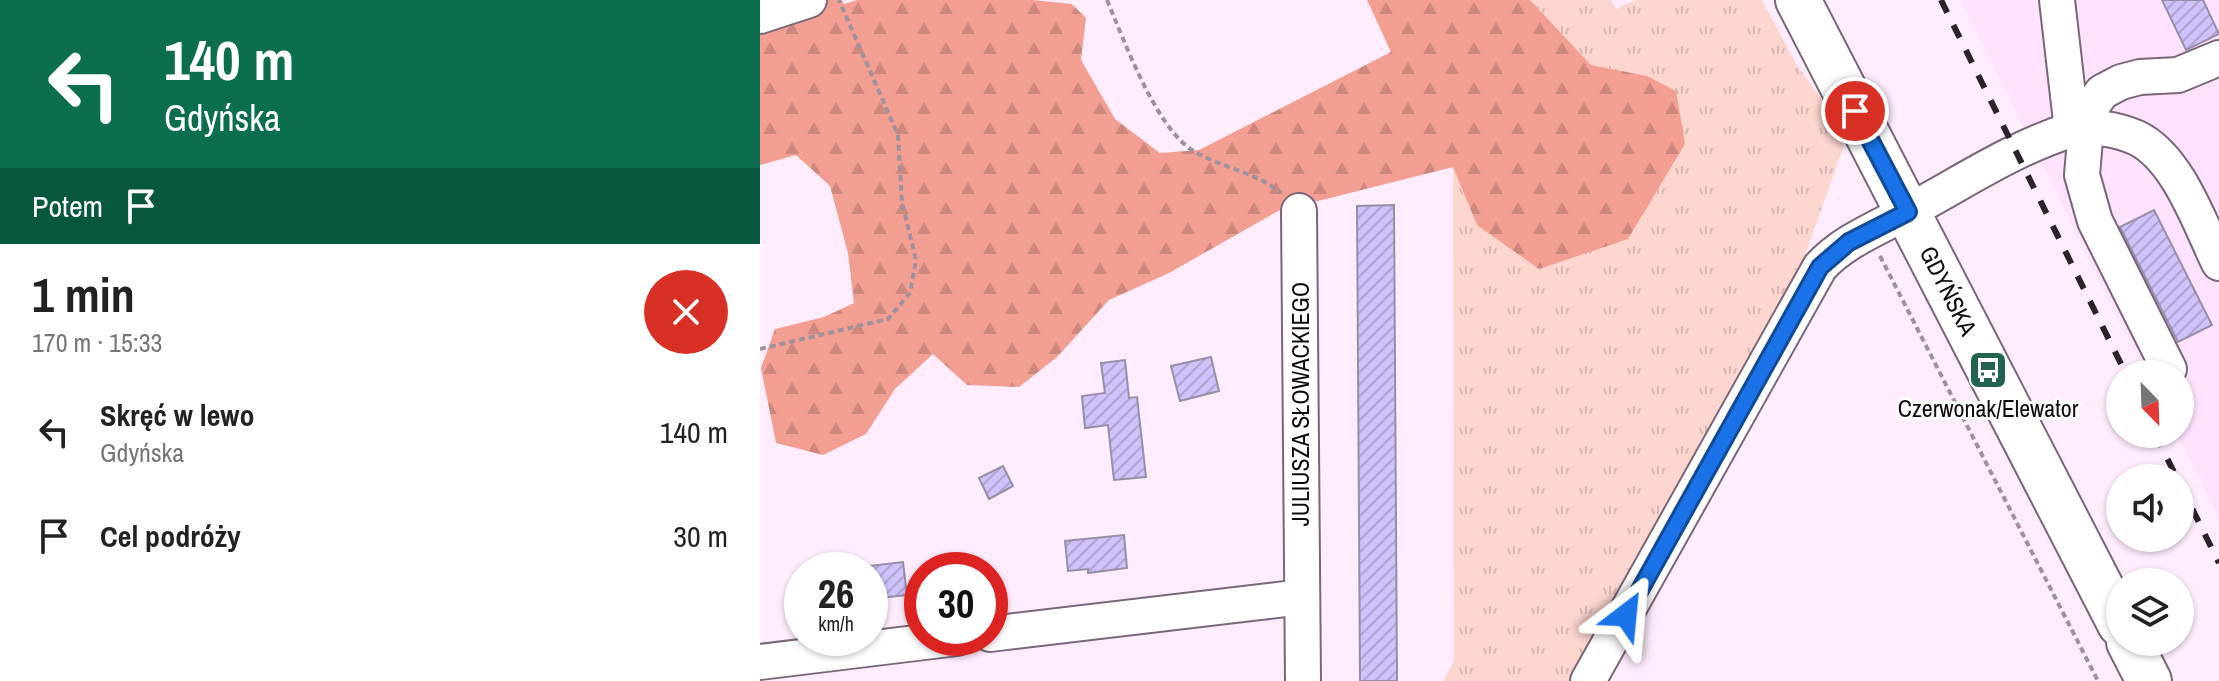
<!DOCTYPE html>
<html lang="pl">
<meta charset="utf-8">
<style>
:root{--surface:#fff;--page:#f6f6f6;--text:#222;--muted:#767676}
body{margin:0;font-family:"Archivo Narrow",sans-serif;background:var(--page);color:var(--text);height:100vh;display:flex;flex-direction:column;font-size:30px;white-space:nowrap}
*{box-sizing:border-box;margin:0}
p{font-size:26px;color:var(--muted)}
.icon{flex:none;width:44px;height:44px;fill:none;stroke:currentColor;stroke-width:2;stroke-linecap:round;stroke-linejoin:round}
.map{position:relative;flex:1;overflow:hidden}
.sheet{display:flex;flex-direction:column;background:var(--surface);width:760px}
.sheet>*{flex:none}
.top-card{background:#0b6e4f;color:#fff;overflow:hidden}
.needle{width:52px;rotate:157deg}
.tools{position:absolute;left:1346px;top:360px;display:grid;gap:16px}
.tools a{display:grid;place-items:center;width:88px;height:88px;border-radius:50%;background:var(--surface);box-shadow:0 2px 6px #0004;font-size:40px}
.speed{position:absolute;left:24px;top:552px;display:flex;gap:16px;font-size:40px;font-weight:700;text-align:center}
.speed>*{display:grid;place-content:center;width:104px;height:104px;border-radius:50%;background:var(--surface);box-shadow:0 2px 6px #0004;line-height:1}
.speed small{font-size:20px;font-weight:400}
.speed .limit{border:12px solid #d22;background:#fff;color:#111}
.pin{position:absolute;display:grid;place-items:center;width:68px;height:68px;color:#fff;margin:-34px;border:4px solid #fff;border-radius:50%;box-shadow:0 2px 8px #0007}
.me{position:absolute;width:88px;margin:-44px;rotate:29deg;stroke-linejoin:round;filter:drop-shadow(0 0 6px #0008)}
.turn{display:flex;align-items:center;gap:28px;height:168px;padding:0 32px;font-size:36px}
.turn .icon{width:104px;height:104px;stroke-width:2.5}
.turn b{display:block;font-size:56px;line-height:68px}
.then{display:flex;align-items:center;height:76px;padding:0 32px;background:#0003;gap:16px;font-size:30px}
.round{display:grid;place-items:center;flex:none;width:84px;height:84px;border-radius:42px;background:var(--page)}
.head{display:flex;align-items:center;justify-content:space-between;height:136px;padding:0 32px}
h1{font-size:48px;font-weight:800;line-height:60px}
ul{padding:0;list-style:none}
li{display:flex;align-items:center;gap:24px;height:104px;padding:0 32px}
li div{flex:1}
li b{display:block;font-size:30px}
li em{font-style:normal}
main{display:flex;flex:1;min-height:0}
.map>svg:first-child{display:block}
.built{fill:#ffe2fd}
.grass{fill:url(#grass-tufts)}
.forest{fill:url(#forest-firs)}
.building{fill:url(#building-hatch);stroke:#948ea7;stroke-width:2}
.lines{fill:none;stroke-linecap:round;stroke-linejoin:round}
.minor-casing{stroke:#796678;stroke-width:38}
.major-casing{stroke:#796678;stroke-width:48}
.path{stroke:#9e919d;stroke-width:4;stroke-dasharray:6 4;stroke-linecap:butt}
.minor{stroke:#fff;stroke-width:34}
.major{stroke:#fff;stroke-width:44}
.rail{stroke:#2b222a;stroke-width:6;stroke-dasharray:14 14;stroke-linecap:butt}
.route-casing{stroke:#114b97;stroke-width:20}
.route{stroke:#1a73e8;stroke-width:14}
.labels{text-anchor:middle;stroke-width:6;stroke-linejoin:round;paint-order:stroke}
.street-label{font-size:24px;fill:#10090f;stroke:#fff}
.poi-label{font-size:24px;fill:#10090f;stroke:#fff}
</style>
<main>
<section class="sheet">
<div class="top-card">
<div class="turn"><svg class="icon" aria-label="left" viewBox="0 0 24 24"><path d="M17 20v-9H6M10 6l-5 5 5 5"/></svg><div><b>140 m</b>Gdyńska</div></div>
<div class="then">Potem<svg class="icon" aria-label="arrive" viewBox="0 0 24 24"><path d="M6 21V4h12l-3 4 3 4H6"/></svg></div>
</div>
<div class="head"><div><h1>1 min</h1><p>170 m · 15:33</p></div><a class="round" style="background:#d93025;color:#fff"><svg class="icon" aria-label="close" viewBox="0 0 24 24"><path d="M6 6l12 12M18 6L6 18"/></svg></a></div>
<ul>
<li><svg class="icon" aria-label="left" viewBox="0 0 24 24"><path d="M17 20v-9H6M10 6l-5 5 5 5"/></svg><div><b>Skręć w lewo</b><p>Gdyńska</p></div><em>140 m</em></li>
<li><svg class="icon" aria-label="arrive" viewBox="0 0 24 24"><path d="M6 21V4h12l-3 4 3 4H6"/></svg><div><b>Cel podróży</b></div><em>30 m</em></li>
</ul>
</section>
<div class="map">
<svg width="1459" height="681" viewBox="0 0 1459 681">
<defs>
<pattern id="grass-tufts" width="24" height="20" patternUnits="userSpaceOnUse" patternTransform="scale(2)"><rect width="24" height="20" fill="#fcd5cf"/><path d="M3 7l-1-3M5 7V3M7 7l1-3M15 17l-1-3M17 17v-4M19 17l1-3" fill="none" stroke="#d7b6b1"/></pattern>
<pattern id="forest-firs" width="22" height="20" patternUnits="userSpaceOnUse" patternTransform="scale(2)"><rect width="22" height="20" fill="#f29e91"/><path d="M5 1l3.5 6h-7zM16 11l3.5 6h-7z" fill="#ce877c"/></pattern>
<pattern id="building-hatch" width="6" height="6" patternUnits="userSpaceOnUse" patternTransform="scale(2)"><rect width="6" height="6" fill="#cfc1f9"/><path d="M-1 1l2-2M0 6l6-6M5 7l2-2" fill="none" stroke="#b1a4d4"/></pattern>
</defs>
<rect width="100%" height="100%" fill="#ffedfe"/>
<!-- built -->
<path class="built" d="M1200,0h259v519l-42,-85h3v-60h-34z"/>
<!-- grass -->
<path class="grass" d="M770,0h81l5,9 20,-9h126l34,64 33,45 17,30 -49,139 -224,403h-129l10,-21 -1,-493 24,58 151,14 57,-95 -38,-68 -56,-11z"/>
<!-- forest -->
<path class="forest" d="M0,0h82l2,4 13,-4h176l39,4 14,14 -5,42 34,59 45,34 39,-3 192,-98 -24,-52h163l61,65 56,11 29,15 9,53 -57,95 -89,30 -62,-44 -24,-58 -175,44 -109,62 -60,27 -52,57 -38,30 -52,-2 -34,-31 -38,35 -29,45 -43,21 -47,-12 -15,-75 14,-39 49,-12 30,-14 -6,-50 -18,-67 -34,-31 -36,10z"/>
<!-- building -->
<path class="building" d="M1402,0h41l16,34 -33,16z
M634,205l3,476h-37l-3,-475z
M1394,210l58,115 -34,17 -58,-115z
M451,357l8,34 -39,10 -9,-35z
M365,360l4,38 8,-1 9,80 -32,3 -6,-55 -23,3 -3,-32 23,-3 -4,-30z
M243,466l10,20 -24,13 -10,-21z
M364,535l3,33 -39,5v-4l-20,2 -3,-30z
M143,562l4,33 -37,4v-33z"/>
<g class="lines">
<!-- minor casing -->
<g class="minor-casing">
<path id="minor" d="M1297,0l15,130
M0,16l49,-16
M539,211l4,470
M1409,369l-74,-148 -13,-46 4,-47 6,-22 10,-14 19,-10 19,-5 38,-2 41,-17
M230,634l312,-37
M0,662l197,-24
M828,681l232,-414c24,-26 56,-38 87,-55 53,-28 106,-64 164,-82 19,-6 48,0 66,8 41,20 63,86 82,125"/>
</g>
<!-- major casing -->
<g class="major-casing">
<path id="major" d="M1038,0l322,624
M1369,642l20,39"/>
</g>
<!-- path -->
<path class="path" d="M347,0c17,40 48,126 85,150 28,18 63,21 89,43
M1120,256l218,425
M0,349l128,-30 22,-26 6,-33 -14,-58 -4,-67 -59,-135"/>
<!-- minor -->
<use href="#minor" class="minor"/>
<!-- major -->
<use href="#major" class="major"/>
<!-- rail -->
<path class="rail" d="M1181,0l185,374
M1395,434l22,44
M1420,484l39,79"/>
</g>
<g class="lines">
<!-- route casing -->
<g class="route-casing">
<path id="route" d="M866,615l194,-348 29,-25 59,-30 -53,-101"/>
</g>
<!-- route -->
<use href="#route" class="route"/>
</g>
<!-- icons -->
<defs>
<g id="bus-square" transform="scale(2)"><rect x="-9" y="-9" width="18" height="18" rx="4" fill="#226351" stroke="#fff"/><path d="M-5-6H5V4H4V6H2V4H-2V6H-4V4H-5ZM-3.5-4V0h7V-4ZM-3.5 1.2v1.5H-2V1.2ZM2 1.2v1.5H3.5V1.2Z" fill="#fff"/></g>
</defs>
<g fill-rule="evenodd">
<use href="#bus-square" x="1228" y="370"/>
</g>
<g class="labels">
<!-- street labels -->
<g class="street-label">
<text transform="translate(1188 291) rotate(63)" y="8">GDYŃSKA</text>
<text transform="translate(541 404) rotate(-90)" y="8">JULIUSZA SŁOWACKIEGO</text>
</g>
<!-- poi labels -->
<g class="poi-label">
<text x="1228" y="417">Czerwonak/Elewator</text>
</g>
</g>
</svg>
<div class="tools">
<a><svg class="needle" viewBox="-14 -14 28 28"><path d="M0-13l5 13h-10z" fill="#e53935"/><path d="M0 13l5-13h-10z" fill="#767676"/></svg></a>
<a><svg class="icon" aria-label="sound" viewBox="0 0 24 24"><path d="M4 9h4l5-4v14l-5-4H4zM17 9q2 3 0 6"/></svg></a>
<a><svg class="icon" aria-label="layers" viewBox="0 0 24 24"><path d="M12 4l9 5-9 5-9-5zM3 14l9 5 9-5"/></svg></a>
</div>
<div class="speed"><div>26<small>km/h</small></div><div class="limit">30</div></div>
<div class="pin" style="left:1095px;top:111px;background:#d93025"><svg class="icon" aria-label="arrive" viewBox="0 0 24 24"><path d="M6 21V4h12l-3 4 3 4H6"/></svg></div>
<svg class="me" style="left:866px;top:615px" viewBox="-20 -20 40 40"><path d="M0-17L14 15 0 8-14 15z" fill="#1a73e8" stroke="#fff" stroke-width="4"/></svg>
</div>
</main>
